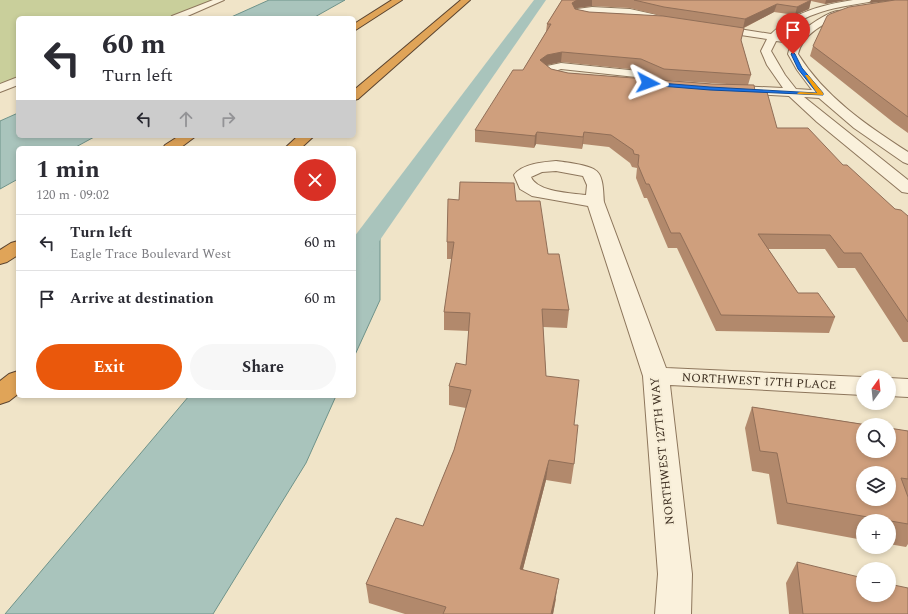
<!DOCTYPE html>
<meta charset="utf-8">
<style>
:root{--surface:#fff;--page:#f7f7f7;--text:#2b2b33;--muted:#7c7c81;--line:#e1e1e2;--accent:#ea580c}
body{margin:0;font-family:Spectral,serif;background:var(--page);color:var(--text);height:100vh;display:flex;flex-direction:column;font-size:15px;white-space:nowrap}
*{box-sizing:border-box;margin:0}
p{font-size:13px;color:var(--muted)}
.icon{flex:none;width:22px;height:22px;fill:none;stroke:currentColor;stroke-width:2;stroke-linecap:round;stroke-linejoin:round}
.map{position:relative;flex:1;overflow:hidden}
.drawer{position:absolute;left:16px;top:146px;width:340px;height:252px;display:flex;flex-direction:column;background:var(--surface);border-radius:6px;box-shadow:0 2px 6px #0003}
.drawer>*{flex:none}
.top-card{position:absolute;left:16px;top:16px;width:340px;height:122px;border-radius:6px;box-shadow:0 2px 6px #0003;background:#fff;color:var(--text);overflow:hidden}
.needle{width:26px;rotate:15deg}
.controls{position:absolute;left:856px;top:370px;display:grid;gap:8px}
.controls a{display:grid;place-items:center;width:40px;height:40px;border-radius:50%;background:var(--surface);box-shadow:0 2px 6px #0003;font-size:20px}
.pin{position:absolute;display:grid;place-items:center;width:34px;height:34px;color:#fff;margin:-41px -17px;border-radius:50% 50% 50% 0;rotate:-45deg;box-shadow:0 0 4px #0007}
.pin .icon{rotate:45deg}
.me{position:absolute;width:44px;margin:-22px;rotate:94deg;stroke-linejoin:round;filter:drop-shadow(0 0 3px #0008)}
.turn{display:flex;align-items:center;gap:14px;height:84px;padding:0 20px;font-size:18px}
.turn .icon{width:52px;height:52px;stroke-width:2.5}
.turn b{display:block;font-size:28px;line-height:34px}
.lanes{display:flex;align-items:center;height:38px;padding:0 20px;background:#0003;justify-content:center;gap:20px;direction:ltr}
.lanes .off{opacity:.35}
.round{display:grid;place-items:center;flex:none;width:42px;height:42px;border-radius:21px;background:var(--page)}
.head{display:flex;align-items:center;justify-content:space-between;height:68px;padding:0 20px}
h1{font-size:24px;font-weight:700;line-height:30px}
.button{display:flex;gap:8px;margin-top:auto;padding:8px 20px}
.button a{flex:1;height:46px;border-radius:24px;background:var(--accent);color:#fff;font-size:16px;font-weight:700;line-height:46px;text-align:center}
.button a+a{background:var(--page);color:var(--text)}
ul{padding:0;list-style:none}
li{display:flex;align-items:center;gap:12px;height:56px;padding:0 20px;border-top:1px solid var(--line)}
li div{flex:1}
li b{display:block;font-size:15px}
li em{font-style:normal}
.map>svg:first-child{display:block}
.green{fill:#c9cf9b}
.water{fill:#a9c4bc;stroke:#6f938a}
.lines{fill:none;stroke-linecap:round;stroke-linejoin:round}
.canal{fill:#a9c4bc;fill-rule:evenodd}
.minor-casing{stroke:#8d765c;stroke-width:2}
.highway-casing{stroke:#5b4430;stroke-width:2}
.minor{fill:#faf1dc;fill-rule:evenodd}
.highway{fill:#e0a458;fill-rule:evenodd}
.wall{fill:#b2896c;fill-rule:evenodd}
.shaded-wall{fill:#916f58}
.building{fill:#cf9f7d;stroke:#916f58;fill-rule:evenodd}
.route{fill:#1a73e8;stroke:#114b97}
.slow{fill:#f59e0b}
.labels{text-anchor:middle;stroke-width:4;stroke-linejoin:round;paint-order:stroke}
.street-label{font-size:12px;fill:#3d2e20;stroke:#f7eed8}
</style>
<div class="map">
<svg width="908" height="614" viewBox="0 0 908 614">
<rect width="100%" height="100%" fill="#f0e4c8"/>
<!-- green -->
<path class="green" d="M0,0h220l-45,18h-157v63l-18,7z"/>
<!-- water -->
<path class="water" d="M269,0h76l-32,18h-84z
M18,113v23h78l-22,12h-56v31l-18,10v-68z
M380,222v78l-26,57v-120z
M189,396h147l-30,67 -93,151h-208z"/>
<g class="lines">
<!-- canal -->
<path class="canal" d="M534,0h12l-182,263 -10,3v-29z"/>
<!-- minor casing -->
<g class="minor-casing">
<path id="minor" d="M213,0h11l-41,18h-13l2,-2z
M853,0h20l-4,2c-31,5 -65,10 -89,33l15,3c8,-9 36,-30 48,-27l1,2 -1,2c-18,8 -40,18 -45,39 27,43 68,71 110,98v12l-5,-2 -49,-34 -35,-30 -15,-1 104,83v13l-6,-1 -85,-70 -28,-26 -57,-3 -2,-3 2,-3 4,-1 47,2 -16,-23 -6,-14 6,-12 -53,-8 -5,-3 5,-3 57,9c22,-22 51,-29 82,-34zM776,41l15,2 -3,11 9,16 15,20 -16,-1 -11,-14 -14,-24z
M592,7l38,2 45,10 2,2 -5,3 -42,-9 -40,-2 14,2 2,2 -2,2 -3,1 -26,-4 -2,-4 4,-3z
M561,63l78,8 23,10 20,2 2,3 -2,3 -4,1 -23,-3 -19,-10 -75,-8 -6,2 2,2 20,3 2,2 -2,2c-12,4 -28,0 -36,-10l6,-4z
M18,77v8l-18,7v-8z
M556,161c8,1 33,4 39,9 9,5 8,23 9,32l62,166 197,9v18l-193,-10 22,189 -1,40h-36l3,-40 -15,-198 -55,-170 -56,-10 -12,-7 -6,-14c8,-11 29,-13 42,-14zM556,171l27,5 4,9 -1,10c-15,-2 -49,-3 -55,-18l11,-5z
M889,378l19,1v18l-19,-1z"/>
</g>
<!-- highway casing -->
<g class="highway-casing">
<path id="highway" d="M392,0h10l-48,31v-7z
M461,0h9l-112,99 -4,1v-10z
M179,136h17l-16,12h-17l2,-3z
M298,136h16l-13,12h-16z
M18,241v14l-11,7 -7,2v-14l11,-7z
M18,371v23l-9,7 -9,3v-23l9,-7z"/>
</g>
<!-- minor -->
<use href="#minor" class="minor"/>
<!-- highway -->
<use href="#highway" class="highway"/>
</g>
<!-- wall -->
<path class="wall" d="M562,0h284l-21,4 -14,-3 -2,8 -14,6 -21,-3 -30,16 -3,12 10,35 -3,10 7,6 22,37 66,37 52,44 13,7v126h-5l-48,-74h-17l-13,-19h-57l30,44 37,24 -6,16 -113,-2 -39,-83h-9l-21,-50h-3l-8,-20 1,-10 -5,-1 -2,-4 -21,-16 -26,-3 -1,5 -46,-5 -2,4 -59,-6v-12l48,-60 23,-38 1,-8zM592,6l38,2 32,8 -73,-4 -14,-3 2,-1zM561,62l78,8 23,10 65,4h-15l-144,-11 -17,-4 -5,-4z
M871,0h37v133l-14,-10 -84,-67 3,-10 77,-45 -20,2z
M516,201l32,53 21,56 -2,18 -24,-1 3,49 28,49v39l-3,20 -25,-4 -23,89 33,30 -3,15h-148l-36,-11 -3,-19 57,-58 31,-76 12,-42 -17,-3v-19l17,-21 3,-34 -25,-1v-18l8,-53h-5v-17z
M752,407l156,24v113l-2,3 -17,-3v-23h-26v19l-86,-16 -8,-50 -17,-3 -7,-43z
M797,562l111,52h-119l-3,-31z"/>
<!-- shaded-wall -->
<path class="shaded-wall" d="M577,0h15v6l-15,2 -5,4v-9z
M811,0l-2,9 -14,6 2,-8z
M826,0h20l-21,4z
M871,0h25l-26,3z
M777,4l-3,8 -31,16 2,-9z
M562,52l-1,10 -14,3 -7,5v-10l7,-5z
M537,132l-1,12 -2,4 1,-12z
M584,132l-1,12 -1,5 1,-12z
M549,460l-3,20 -28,108 2,-19z
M559,579l-6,35h-2z"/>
<!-- building -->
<path class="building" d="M562,0h15l-5,3 3,6 14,3 74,4 81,12 -3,12 10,35 -87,-6 -23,-10 -79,-7 -15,3 -7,5 11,9 17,4 144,11 42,1 1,6 12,1 10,36h31l35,37h4l48,44 6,1 7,6v106l-47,-69h-17l-14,-18 -72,-1 40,59h20l17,24 -114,-2 -41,-82h-9l-22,-49h-3l-8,-19 1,-10 -5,-1 -1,-4 -22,-15 -27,-3 -1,5 -46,-5 -2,4 -60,-6 38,-60h10l28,-46h-4z
M634,0h177l-14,7 -20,-3 -32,15 -81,-12z
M895,0h13v117l-95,-71 14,-30 3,-2 19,-7z
M460,182l54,1 2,18h24l8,53h11l10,56 -27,-1 4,67 33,4 -5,45h4l-4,39 -25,-4 -29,109 39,10 -8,35h-108l3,-7 -80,-23 30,-66 27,8 31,-76 17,-60 -22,-4 7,-23 10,2 4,-52 -26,-1 10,-70h-7l1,-43 11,1z
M752,407l115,18h-4v26h26v-23l19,3v48l-7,-1 7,19v27l-121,-21 -10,-50 -17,-2zM863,473h26v26h-26z
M797,562l66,16v17h26v-11l19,4v26h-105z"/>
<!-- route -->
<path class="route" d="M793,52l2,2 7,14 21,25v2l-113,-5 -62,-5 -2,-2 2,-1 62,5 107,6 -19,-24 -7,-15z"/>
<!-- slow -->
<path class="slow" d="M805,75h3l15,18v2l-25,-1 -1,-1 3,-1 17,1z"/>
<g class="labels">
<!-- street labels -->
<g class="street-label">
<text transform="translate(759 381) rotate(3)" y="4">NORTHWEST 17TH PLACE</text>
<text transform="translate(662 451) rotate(-96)" y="4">NORTHWEST 127TH WAY</text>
</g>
</g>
</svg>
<div class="controls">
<a><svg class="needle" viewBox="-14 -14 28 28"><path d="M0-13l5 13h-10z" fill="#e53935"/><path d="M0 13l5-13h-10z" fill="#7c7c81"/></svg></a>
<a><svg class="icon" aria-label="search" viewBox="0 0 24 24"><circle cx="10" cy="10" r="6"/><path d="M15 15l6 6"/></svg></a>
<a><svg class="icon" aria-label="layers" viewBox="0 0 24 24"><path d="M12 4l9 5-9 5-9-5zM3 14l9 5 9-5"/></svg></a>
<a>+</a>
<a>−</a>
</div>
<div class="pin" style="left:793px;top:54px;background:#d93025"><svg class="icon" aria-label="arrive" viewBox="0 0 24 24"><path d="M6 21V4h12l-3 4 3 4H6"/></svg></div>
<svg class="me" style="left:648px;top:83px" viewBox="-20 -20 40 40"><path d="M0-17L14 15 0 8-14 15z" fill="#1a73e8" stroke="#fff" stroke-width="4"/></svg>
<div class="top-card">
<div class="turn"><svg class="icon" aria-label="left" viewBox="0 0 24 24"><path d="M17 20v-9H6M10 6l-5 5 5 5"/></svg><div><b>60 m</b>Turn left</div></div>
<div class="lanes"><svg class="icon" aria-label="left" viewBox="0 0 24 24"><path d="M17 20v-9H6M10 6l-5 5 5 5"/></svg><svg class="icon off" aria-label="ahead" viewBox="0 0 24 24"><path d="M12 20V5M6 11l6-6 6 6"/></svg><svg class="icon off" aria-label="right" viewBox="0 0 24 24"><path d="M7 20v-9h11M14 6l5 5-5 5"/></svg></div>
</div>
<section class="drawer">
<div class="head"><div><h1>1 min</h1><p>120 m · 09:02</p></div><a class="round" style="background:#d93025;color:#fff"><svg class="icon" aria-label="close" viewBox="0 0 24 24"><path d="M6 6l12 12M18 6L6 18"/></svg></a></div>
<ul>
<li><svg class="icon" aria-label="left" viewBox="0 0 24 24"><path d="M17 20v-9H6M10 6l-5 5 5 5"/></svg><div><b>Turn left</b><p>Eagle Trace Boulevard West</p></div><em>60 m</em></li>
<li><svg class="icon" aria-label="arrive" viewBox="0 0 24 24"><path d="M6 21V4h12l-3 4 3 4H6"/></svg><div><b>Arrive at destination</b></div><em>60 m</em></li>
</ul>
<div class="button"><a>Exit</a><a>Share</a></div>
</section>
</div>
